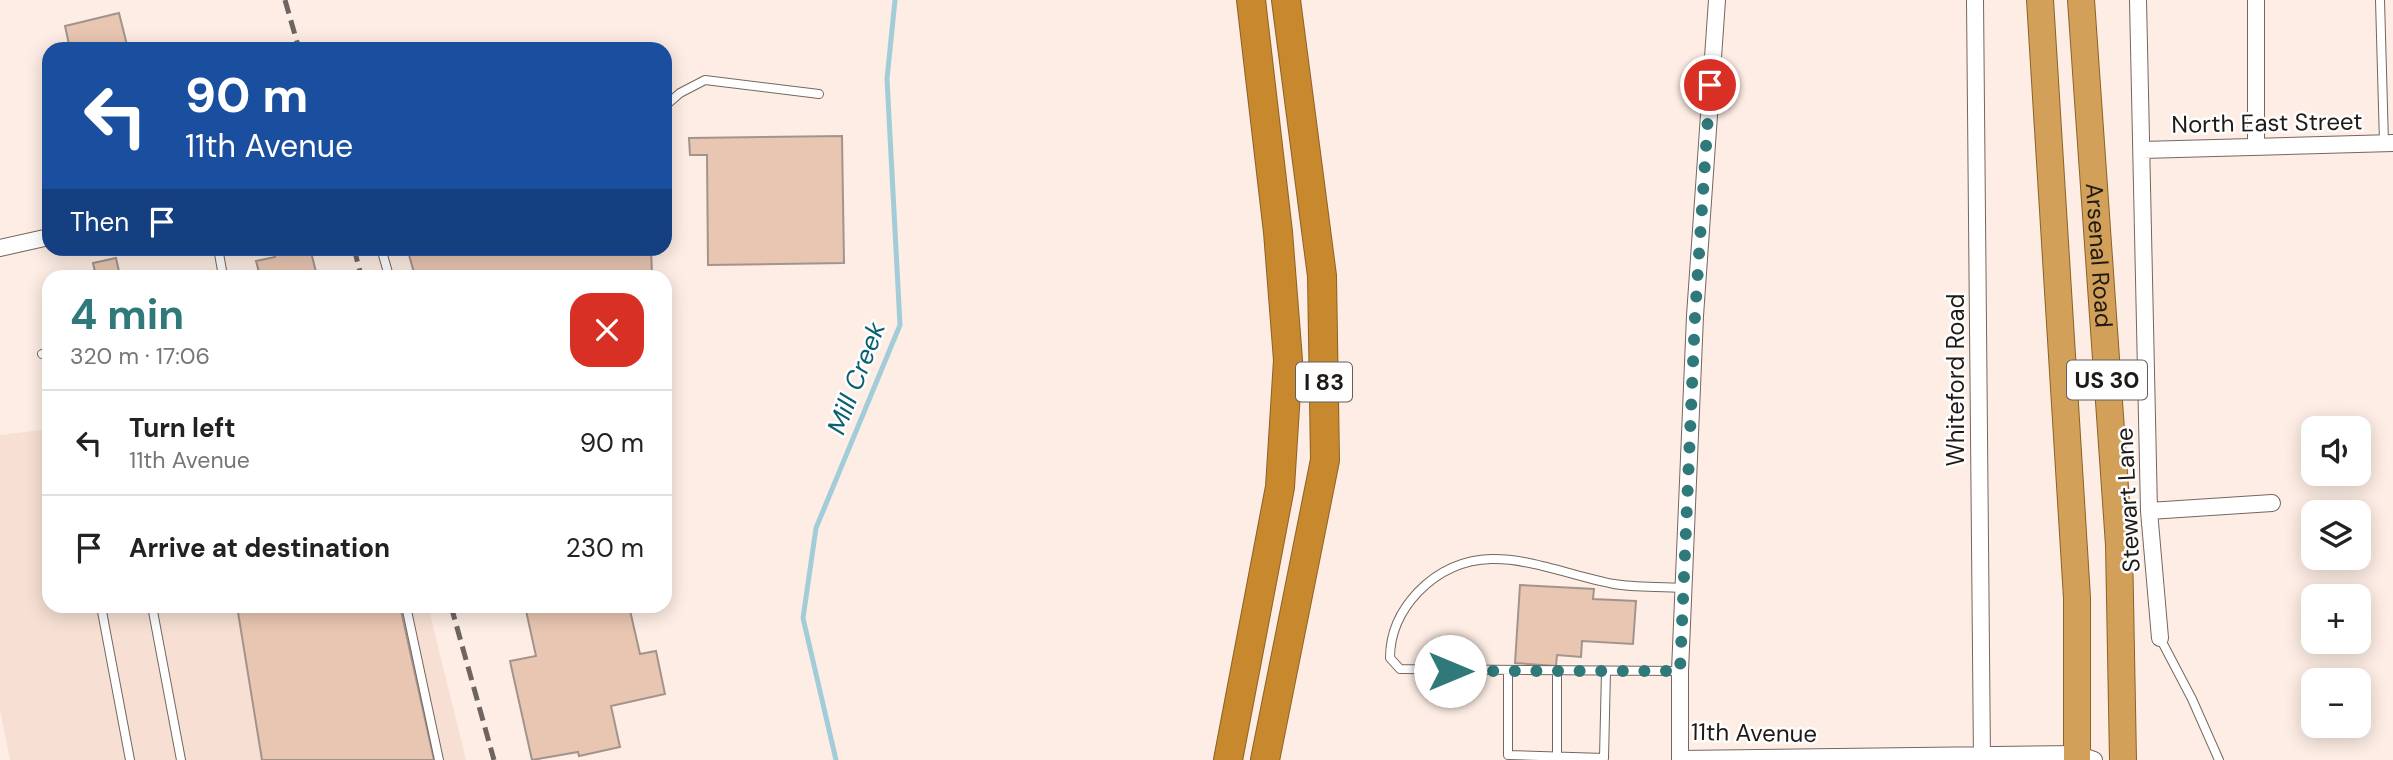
<!DOCTYPE html>
<meta charset="utf-8">
<style>
:root{--surface:#fff;--page:#f2f2f2;--text:#222;--muted:#767676;--line:#e0e0e0;--accent:#30797b}
body{margin:0;font-family:"DM Sans",sans-serif;background:var(--page);color:var(--text);height:100vh;display:flex;flex-direction:column;font-size:26px;white-space:nowrap}
*{box-sizing:border-box;margin:0}
p{font-size:23px;color:var(--muted)}
.icon{flex:none;width:38px;height:38px;fill:none;stroke:currentColor;stroke-width:2;stroke-linecap:round;stroke-linejoin:round}
.map{position:relative;flex:1;overflow:hidden}
.panel{position:absolute;left:42px;top:270px;width:630px;height:343px;display:flex;flex-direction:column;background:var(--surface);border-radius:21px;box-shadow:0 4px 18px #0003}
.panel>*{flex:none}
.top-card{position:absolute;left:42px;top:42px;width:630px;height:214px;border-radius:21px;box-shadow:0 4px 18px #0003;background:#1a4fa0;color:#fff;overflow:hidden}
.controls{position:absolute;left:2301px;top:416px;display:grid;gap:14px}
.controls a{display:grid;place-items:center;width:70px;height:70px;border-radius:14px;background:var(--surface);box-shadow:0 4px 18px #0003;font-size:35px}
.pin{position:absolute;display:grid;place-items:center;width:60px;height:60px;color:#fff;margin:-30px;border:4px solid #fff;border-radius:50%;box-shadow:0 2px 7px #0007}
.me{position:absolute;width:77px;margin:-38px;rotate:90deg;stroke-linejoin:round;filter:drop-shadow(0 0 5px #0008)}
.turn{display:flex;align-items:center;gap:24px;height:147px;padding:0 28px;font-size:32px}
.turn .icon{width:91px;height:91px;stroke-width:2.5}
.turn b{display:block;font-size:49px;line-height:60px}
.then{display:flex;align-items:center;height:66px;padding:0 28px;background:#0003;gap:14px;font-size:26px}
.round{display:grid;place-items:center;flex:none;width:74px;height:74px;border-radius:21px;background:var(--page)}
.head{display:flex;align-items:center;justify-content:space-between;height:119px;padding:0 28px}
h1{font-size:42px;font-weight:700;line-height:52px;color:var(--accent)}
ul{padding:0;list-style:none}
li{display:flex;align-items:center;gap:21px;height:105px;padding:0 28px;border-top:2px solid var(--line)}
li div{flex:1}
li b{display:block;font-size:26px}
li em{font-style:normal}
.map>svg:first-child{display:block}
.built{fill:#f7e0d3}
.lines{fill:none;stroke-linecap:round;stroke-linejoin:round}
.stream{stroke:#a2cdd8;stroke-width:5}
.building{fill:#e9c6b2;stroke:#a2948c;stroke-width:2}
.service-casing{stroke:#75675f;stroke-width:10}
.minor-casing{stroke:#75675f;stroke-width:18}
.trunk-casing{stroke:#8c6226;stroke-width:28}
.motorway-casing{stroke:#8c6226;stroke-width:30}
.service{stroke:#fff;stroke-width:8}
.minor{stroke:#fff;stroke-width:16}
.trunk{stroke:#d2a058;stroke-width:26}
.motorway{stroke:#c7882e;stroke-width:28}
.rail{stroke:#6e6560;stroke-width:5;stroke-dasharray:14 7;stroke-linecap:butt}
.route{stroke:#30797b;stroke-width:12;stroke-dasharray:0 21.6}
.labels{text-anchor:middle;stroke-width:5;stroke-linejoin:round;paint-order:stroke}
.shield{fill:#fefefe;stroke:#625e5c;stroke-width:2}
.shield-label{font-size:23px;font-weight:bold;fill:#1f1a16}
.street-label{font-size:24px;fill:#1f1a16;stroke:#fefefe}
.water-label{font-size:26px;font-style:italic;fill:#086071;stroke:#fefefe}
</style>
<div class="map">
<svg width="2393" height="760" viewBox="0 0 2393 760">
<rect width="100%" height="100%" fill="#fdede4"/>
<!-- built -->
<path class="built" d="M49,429v177h379l38,154h-456l-10,-50v-275z"/>
<g class="lines">
<!-- stream -->
<path class="stream" d="M836,760l-33,-142 13,-90 84,-203 -13,-246 8,-79"/>
</g>
<!-- building -->
<path class="building" d="M119,13l9,36h-58l-5,-23z
M842,136l2,127 -136,2 -1,-110h-17l-1,-17z
M273,248h37l7,28h-57l-4,-15 19,-4z
M407,248h244l1,28h-237z
M116,258l4,18h-24l-3,-13z
M1520,585l74,4 -1,10 43,2 -3,43 -51,-3 -1,16 -24,-2 -1,11 -41,-3z
M237,606h163l34,154h-172z
M525,606h104l11,48 16,-3 9,43 -54,12 9,41 -41,9 -1,-4 -46,8 -22,-99 26,-5z"/>
<g class="lines">
<!-- service casing -->
<g class="service-casing">
<path id="service" d="M2380,0l4,143
M665,106l15,-13 25,-13 114,14
M218,248l5,28
M381,248l8,28
M42,354l7,-2
M101,606l29,154
M152,606l29,154
M406,606l33,154
M2160,638l32,61 27,61
M1508,671v84l96,3 2,-87
M1680,671l-280,-2 -10,-11c0,-26 10,-47 28,-66 60,-61 127,-21 196,-8 22,4 47,2 69,4
M1557,757v-86"/>
</g>
<!-- minor casing -->
<g class="minor-casing">
<path id="minor" d="M1717,0l-22,316 -15,355v88l397,-5 17,6
M1975,0l7,760
M2138,0l11,511 11,127
M2256,0v145
M2142,150l251,-7
M0,248l49,-11
M2149,511l123,-8"/>
</g>
<!-- trunk casing -->
<g class="trunk-casing">
<g id="trunk">
<path d="M2040,0l37,598v162"/>
<path id="s1" d="M2081,0l38,545 4,215"/>
</g>
</g>
<!-- motorway casing -->
<g class="motorway-casing">
<path id="motorway" d="M1228,760l52,-273 8,-127 -10,-128 -27,-232
M1265,760l60,-300 -3,-184 -36,-276"/>
</g>
<!-- service -->
<use href="#service" class="service"/>
<!-- minor -->
<use href="#minor" class="minor"/>
<!-- trunk -->
<use href="#trunk" class="trunk"/>
<!-- motorway -->
<use href="#motorway" class="motorway"/>
<!-- rail -->
<path class="rail" d="M285,0l14,49
M354,248l7,28
M451,606l43,154"/>
</g>
<g class="lines">
<!-- route -->
<path class="route" d="M1450,671h230l15,-355 15,-231"/>
</g>
<g class="labels">
<!-- shield labels -->
<g class="shield">
<rect x="2067" y="360.5" width="80" height="39" rx="5"/>
<rect x="1296" y="362.5" width="56" height="39" rx="5"/>
</g>
<g class="shield-label">
<text x="2107" y="388">US 30</text>
<text x="1324" y="390">I 83</text>
</g>
<!-- street labels -->
<g class="street-label">
<text transform="translate(2267 123) rotate(-1)" y="8">North East Street</text>
<text dy="8" stroke="none"><textPath href="#s1" startOffset="256">Arsenal Road</textPath></text>
<text transform="translate(1956 380) rotate(-90)" y="8">Whiteford Road</text>
<text transform="translate(2128 500) rotate(-93)" y="8">Stewart Lane</text>
<text transform="translate(1754 733) rotate(1)" y="8">11th Avenue</text>
</g>
<!-- water labels -->
<g class="water-label">
<text transform="translate(856 378) rotate(-69)" y="9">Mill Creek</text>
</g>
</g>
</svg>
<div class="controls">
<a><svg class="icon" aria-label="sound" viewBox="0 0 24 24"><path d="M4 9h4l5-4v14l-5-4H4zM17 9q2 3 0 6"/></svg></a>
<a><svg class="icon" aria-label="layers" viewBox="0 0 24 24"><path d="M12 4l9 5-9 5-9-5zM3 14l9 5 9-5"/></svg></a>
<a>+</a>
<a>−</a>
</div>
<div class="pin" style="left:1710px;top:85px;background:#d93025"><svg class="icon" aria-label="arrive" viewBox="0 0 24 24"><path d="M6 21V4h12l-3 4 3 4H6"/></svg></div>
<svg class="me" style="left:1450px;top:671px" viewBox="-20 -20 40 40"><circle r="19" fill="#fff"/><path d="M0-13L10 11 0 6-10 11z" fill="#30797b"/></svg>
<div class="top-card">
<div class="turn"><svg class="icon" aria-label="left" viewBox="0 0 24 24"><path d="M17 20v-9H6M10 6l-5 5 5 5"/></svg><div><b>90 m</b>11th Avenue</div></div>
<div class="then">Then<svg class="icon" aria-label="arrive" viewBox="0 0 24 24"><path d="M6 21V4h12l-3 4 3 4H6"/></svg></div>
</div>
<section class="panel">
<div class="head"><div><h1>4 min</h1><p>320 m · 17:06</p></div><a class="round" style="background:#d93025;color:#fff"><svg class="icon" aria-label="close" viewBox="0 0 24 24"><path d="M6 6l12 12M18 6L6 18"/></svg></a></div>
<ul>
<li><svg class="icon" aria-label="left" viewBox="0 0 24 24"><path d="M17 20v-9H6M10 6l-5 5 5 5"/></svg><div><b>Turn left</b><p>11th Avenue</p></div><em>90 m</em></li>
<li><svg class="icon" aria-label="arrive" viewBox="0 0 24 24"><path d="M6 21V4h12l-3 4 3 4H6"/></svg><div><b>Arrive at destination</b></div><em>230 m</em></li>
</ul>
</section>
</div>
